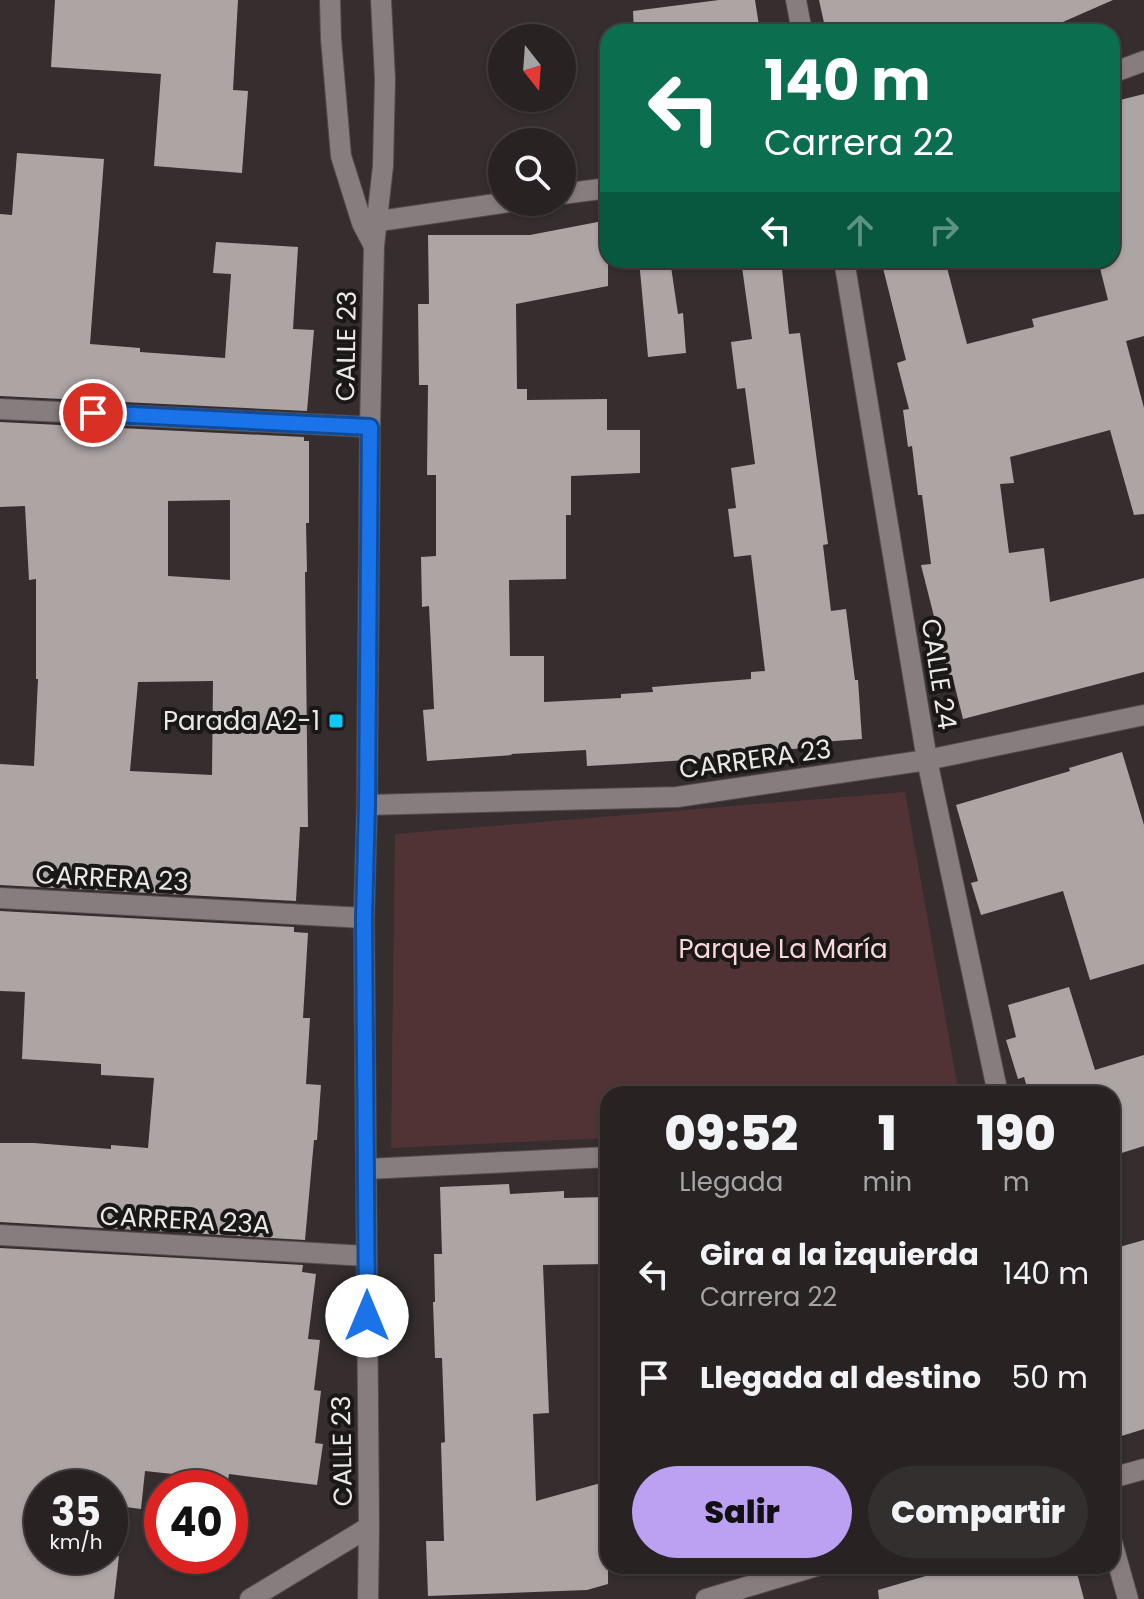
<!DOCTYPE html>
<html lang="es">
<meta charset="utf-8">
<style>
:root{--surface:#282222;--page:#342f2f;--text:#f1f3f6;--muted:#a5a4a5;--line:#443f40;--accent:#bca0f2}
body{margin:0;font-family:Poppins,sans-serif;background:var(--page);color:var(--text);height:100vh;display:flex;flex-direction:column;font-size:30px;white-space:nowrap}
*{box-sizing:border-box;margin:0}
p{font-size:26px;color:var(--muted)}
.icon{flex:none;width:44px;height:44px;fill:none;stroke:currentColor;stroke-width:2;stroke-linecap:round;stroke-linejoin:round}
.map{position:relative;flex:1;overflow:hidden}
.sheet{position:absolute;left:600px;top:1086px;width:520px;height:488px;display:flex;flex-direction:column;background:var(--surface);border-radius:24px;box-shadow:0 2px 6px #0004,0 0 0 2px var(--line)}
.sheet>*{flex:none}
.top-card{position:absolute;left:600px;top:24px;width:520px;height:244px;border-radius:24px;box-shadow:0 2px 6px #0004,0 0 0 2px var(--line);background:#0b6e4f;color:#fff;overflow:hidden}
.needle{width:52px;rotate:163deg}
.tools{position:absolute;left:488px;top:24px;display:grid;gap:16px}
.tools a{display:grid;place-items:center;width:88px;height:88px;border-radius:50%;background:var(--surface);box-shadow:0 2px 6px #0004,0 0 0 2px var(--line);font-size:40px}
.speed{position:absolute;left:24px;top:1470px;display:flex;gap:16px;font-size:40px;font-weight:700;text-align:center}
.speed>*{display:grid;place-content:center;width:104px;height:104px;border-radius:50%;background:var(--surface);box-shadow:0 2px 6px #0004,0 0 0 2px var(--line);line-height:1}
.speed small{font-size:20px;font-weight:400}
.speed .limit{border:12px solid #d22;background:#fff;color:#111}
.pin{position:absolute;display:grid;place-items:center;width:68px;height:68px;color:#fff;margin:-34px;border:4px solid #fff;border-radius:50%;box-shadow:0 2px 8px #0007}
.me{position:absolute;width:88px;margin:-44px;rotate:0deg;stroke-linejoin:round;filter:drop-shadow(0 0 6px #0008)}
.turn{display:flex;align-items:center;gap:28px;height:168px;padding:0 32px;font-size:36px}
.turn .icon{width:104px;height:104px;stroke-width:2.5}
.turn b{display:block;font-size:56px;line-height:68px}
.lanes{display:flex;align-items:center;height:76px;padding:0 32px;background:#0003;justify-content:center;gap:40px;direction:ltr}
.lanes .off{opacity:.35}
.eta{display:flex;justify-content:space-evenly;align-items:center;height:136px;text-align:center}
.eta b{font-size:48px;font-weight:800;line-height:56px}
.action{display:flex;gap:16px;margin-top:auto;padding:16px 32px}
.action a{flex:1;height:92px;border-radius:48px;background:var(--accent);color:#111;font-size:32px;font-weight:800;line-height:92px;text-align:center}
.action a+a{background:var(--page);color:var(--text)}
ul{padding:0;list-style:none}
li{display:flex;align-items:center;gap:24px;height:104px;padding:0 32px}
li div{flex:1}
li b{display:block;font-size:30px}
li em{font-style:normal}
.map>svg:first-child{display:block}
.green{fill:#513336}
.building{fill:#ada4a4;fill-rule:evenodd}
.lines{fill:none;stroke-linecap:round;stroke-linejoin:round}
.minor-casing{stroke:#534c4d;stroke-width:22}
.minor{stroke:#877d7e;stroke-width:20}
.route-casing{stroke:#114b97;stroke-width:20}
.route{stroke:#1a73e8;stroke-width:14}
.poi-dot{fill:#0dcafa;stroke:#1a1717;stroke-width:3}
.labels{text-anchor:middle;stroke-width:8;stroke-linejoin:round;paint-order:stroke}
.street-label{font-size:26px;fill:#ede8e8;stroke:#1a1717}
.poi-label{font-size:26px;fill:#ede8e8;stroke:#1a1717;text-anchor:end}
.park-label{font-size:26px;fill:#fad8da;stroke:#1a1717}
</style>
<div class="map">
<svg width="1144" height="1599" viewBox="0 0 1144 1599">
<rect width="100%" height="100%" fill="#352d2e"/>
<!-- green -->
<path class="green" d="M905,792l54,302h-351v44l-217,10 4,-314z"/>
<!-- building -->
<path class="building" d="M55,0h183l-5,90 15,1 -6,82 -88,-7 7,-92 -110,-7z
M719,0h36l5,32h-126l-1,-21z
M819,0h294l-73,32h-214z
M1144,94v242l-18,5 18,67v106l-10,1 -24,-85 -100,27 4,26 -14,1 9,69 35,-5 6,54 94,-24v94l-181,47 -11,-44 -3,1 -28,-111 10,-1 -9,-69h-4l-6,-49 -4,1 -5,-37 6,-1 -12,-46 9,-3 -25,-100h64l22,84 67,-17 -2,-8 76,-19 -10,-40h14v-158z
M17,153l87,6 -14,185 50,4v4l85,6 6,-84 -18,-1 3,-31 82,5 -5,82 21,1 -7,81 -307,-15v-182l12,1z
M608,220v66l-92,18 1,85h10v11l80,-1v31h33v43l-69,3v39h-5v64l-57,1 1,76h34v46l77,-4v-4l32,-2 -1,-5 99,-8v-7l14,-1 -14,-116 -17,2 -6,-48 8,-1 -5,-40 24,-4 -10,-76 -8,1 -6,-47 21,-3 -11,-79h40l8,74 11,-1 28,211 -5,1 8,66 15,-2 9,71h3l4,59 -41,3v5l-72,5 1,4 -126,8 -37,2 -1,-16 -75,4 1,1 -85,6 -4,-51 11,-1 -5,-103 -7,1 -1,-50 15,-1v-81h-9l1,-90h-9l-1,-81h11l-1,-69h102z
M639,260h31l8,54 5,-1 3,40 -38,4z
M0,422l304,15v4h5v82h-3l1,49h-2l3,255h-8l-4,74 -296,-16v-121l34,2 4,-87h-2v-100l-7,1 -4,-74 -25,1zM230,500v80l-62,-4v-75zM213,681l-1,94 -82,-4 8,-89z
M1122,752l22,73v139l-54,16 -27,-89 -82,24 -10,-32 7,-2 -22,-76 114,-34 -1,-3z
M0,911l294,16v5l14,1 -5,85h7l-4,66 15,1 -4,55h-3l-9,100 -305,-18v-79h34l77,6v-4l37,3 6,-70 -53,-3v-11l-79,-5 3,-67 -25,-1z
M1069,987l26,83 49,-15v91l-32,10v-62h-83l-5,-17 -6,2 -12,-39 10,-3 -8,-32z
M509,1184l1,10 54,-3v7l43,-1 1,67 -65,1 6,148 -16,1 3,87 72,-20v103l-21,6 -159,6 -2,-55h18l-3,-98 4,-1 -3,-84h-7l-2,-56h2l-1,-48h8l-2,-67z
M1144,1240v189l-32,10v-190z
M0,1248l303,17 -1,7 14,2 -8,65 12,1 -6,50 7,1 -6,52 8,1 -6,41 -88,-11 -1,6 -83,-9 -4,38 -31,-4v-17h-68v68h77l-5,43h-114z
M960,1566h115l9,33h-205l-1,-9z"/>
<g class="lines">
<!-- minor casing -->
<g class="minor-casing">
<path id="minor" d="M330,0l1,39 10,117 21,67 12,23
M796,0l6,32
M1112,73l32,-12
M562,194l46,-6
M366,223l143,-21
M844,260l83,500 71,334
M0,409l370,18
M367,805l310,-8 250,-37 217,-45
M0,898l364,20
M367,1169l241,-12
M0,1235l366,21
M1112,1478l32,-9
M1112,1542l16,57
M250,1599l119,-72
M368,1599l1,-72 -5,-609 3,-113 3,-378 4,-181 9,-80 2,-87 -4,-79
M706,1599l111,-33"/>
</g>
<!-- minor -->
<use href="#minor" class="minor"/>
</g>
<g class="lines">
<!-- route casing -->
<g class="route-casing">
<path id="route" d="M93,413l277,14 -3,378 -3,113 3,398"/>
</g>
<!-- route -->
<use href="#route" class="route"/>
</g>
<!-- markers -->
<rect class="poi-dot" x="328" y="713" width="16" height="16" rx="4"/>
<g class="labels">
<!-- street labels -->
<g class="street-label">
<text transform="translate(346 346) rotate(-89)" y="9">CALLE 23</text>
<text transform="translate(939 674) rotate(81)" y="9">CALLE 24</text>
<text transform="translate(755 759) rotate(-8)" y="9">CARRERA 23</text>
<text transform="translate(112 878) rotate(3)" y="9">CARRERA 23</text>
<text transform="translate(185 1220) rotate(3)" y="9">CARRERA 23A</text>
<text transform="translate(342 1451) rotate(-91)" y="9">CALLE 23</text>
</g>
<!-- poi labels -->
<g class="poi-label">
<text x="320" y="730">Parada A2-1</text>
</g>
<!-- park labels -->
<g class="park-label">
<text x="783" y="958">Parque La María</text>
</g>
</g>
</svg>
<div class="tools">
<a><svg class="needle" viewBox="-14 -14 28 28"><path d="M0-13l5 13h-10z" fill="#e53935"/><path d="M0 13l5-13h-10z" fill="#a5a4a5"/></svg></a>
<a><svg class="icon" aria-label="search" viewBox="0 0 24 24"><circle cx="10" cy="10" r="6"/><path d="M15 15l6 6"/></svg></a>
</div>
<div class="speed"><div>35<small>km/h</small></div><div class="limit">40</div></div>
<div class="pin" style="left:93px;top:413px;background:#d93025"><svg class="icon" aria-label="arrive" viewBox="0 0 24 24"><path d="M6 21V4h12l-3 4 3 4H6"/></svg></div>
<svg class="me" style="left:367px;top:1316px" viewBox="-20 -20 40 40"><circle r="19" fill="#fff"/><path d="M0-13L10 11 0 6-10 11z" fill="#1a73e8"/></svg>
<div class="top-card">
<div class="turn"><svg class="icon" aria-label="left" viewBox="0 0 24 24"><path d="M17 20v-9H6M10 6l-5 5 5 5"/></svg><div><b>140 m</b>Carrera 22</div></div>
<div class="lanes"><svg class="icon" aria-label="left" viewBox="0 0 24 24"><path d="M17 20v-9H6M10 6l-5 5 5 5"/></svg><svg class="icon off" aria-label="ahead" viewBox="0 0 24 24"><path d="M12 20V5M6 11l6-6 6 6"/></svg><svg class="icon off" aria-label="right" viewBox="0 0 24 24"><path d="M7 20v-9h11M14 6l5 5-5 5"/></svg></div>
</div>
<section class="sheet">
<div class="eta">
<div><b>09:52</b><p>Llegada</p></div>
<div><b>1</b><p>min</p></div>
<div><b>190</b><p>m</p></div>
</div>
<ul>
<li><svg class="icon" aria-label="left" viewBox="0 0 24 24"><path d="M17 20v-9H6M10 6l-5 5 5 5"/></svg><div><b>Gira a la izquierda</b><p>Carrera 22</p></div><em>140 m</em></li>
<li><svg class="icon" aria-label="arrive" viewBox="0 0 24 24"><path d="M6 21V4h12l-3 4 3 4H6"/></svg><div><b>Llegada al destino</b></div><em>50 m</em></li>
</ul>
<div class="action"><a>Salir</a><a>Compartir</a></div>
</section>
</div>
